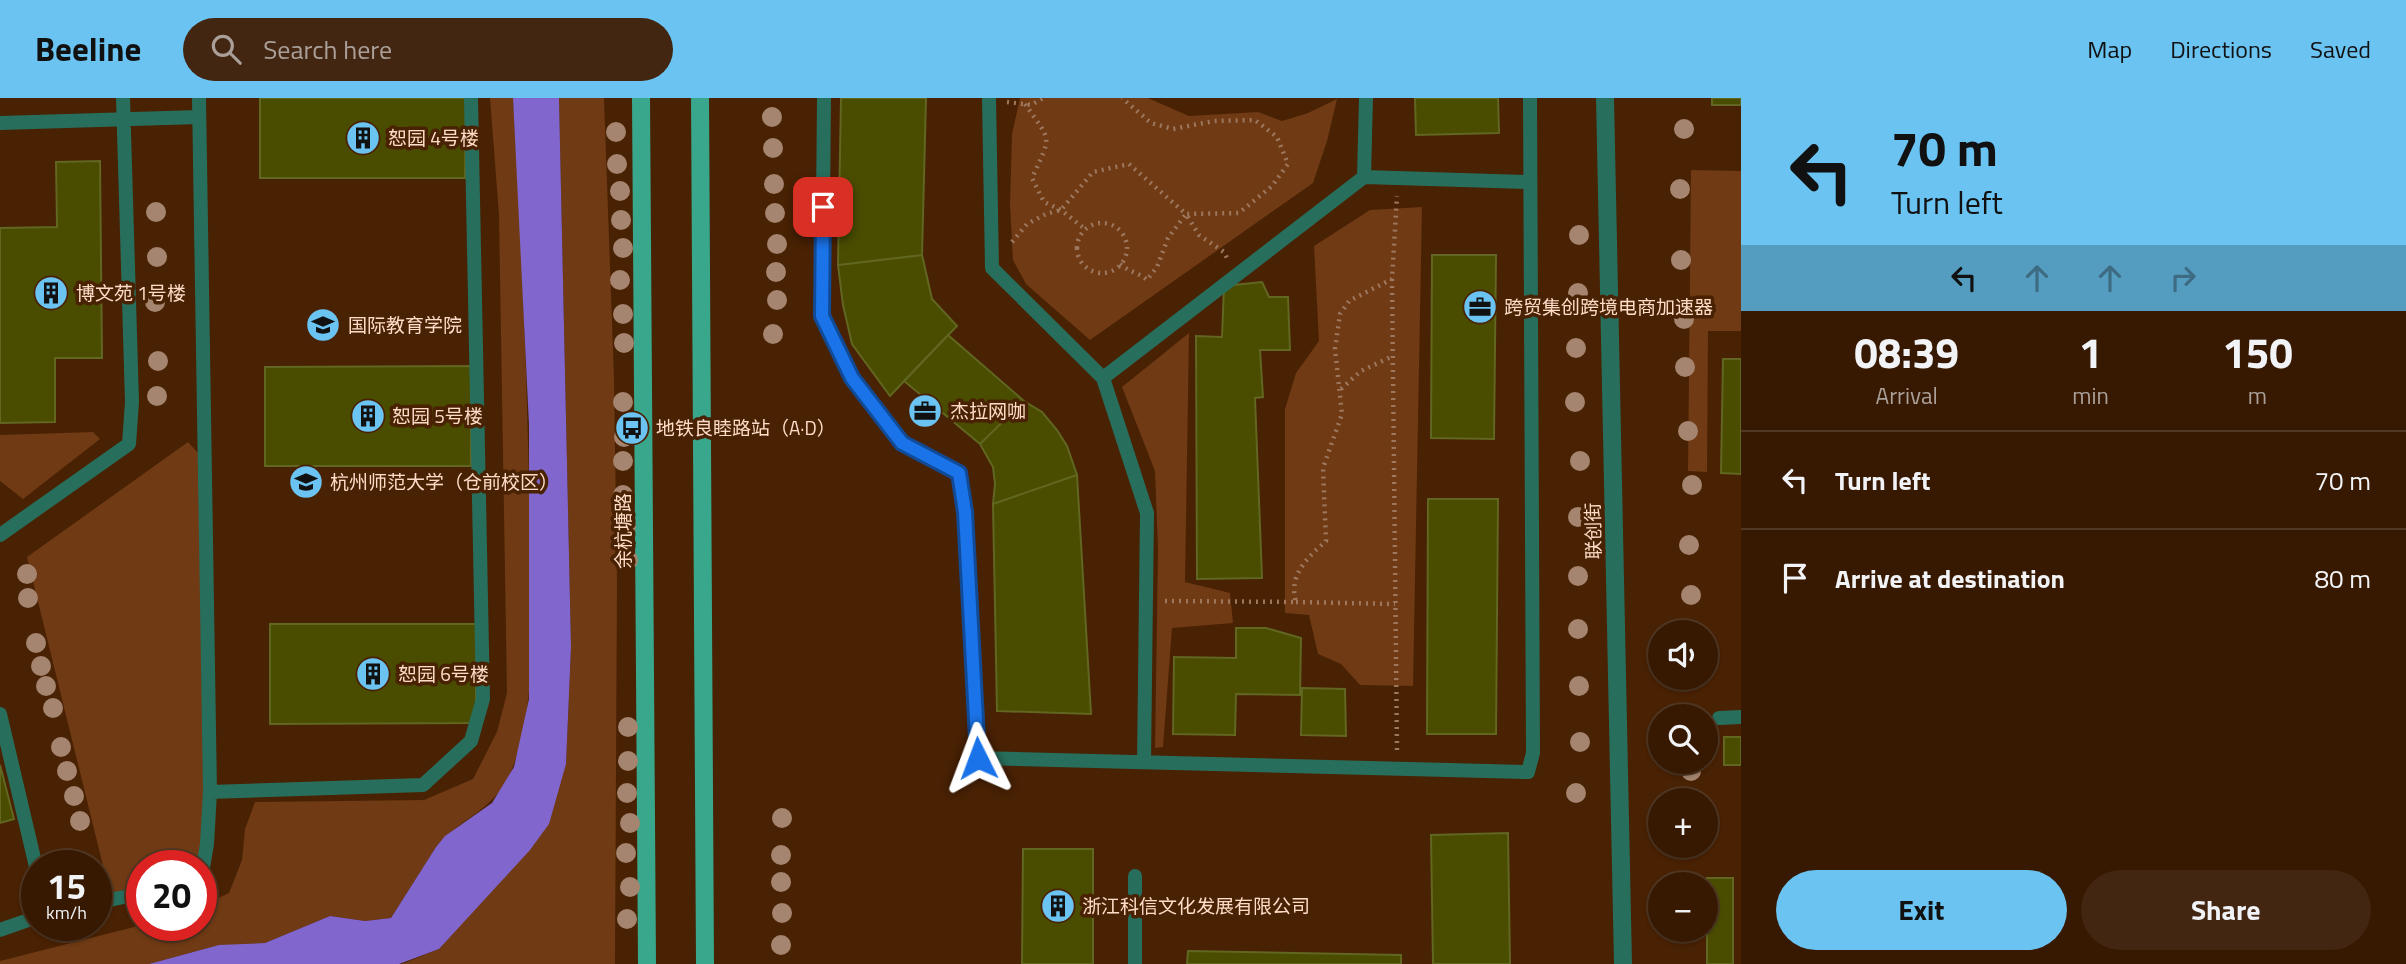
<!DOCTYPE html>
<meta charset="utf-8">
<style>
:root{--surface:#371902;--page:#422611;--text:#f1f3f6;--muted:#aaa099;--line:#513824;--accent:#6ac3f1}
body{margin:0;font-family:"Titillium Web","Noto Sans SC",sans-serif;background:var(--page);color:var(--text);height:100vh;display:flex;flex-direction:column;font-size:26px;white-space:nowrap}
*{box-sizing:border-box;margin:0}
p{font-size:23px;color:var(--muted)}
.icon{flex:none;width:38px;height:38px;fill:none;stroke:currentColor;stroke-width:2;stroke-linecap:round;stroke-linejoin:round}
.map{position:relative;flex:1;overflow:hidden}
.panel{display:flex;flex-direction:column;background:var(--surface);width:665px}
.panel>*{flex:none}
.top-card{background:#6ac3f1;color:#111;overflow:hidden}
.fabs{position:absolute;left:1648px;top:522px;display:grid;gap:14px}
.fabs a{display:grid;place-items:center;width:70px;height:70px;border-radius:50%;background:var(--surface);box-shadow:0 2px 5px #0004,0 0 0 2px var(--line);font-size:35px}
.speed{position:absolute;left:21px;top:752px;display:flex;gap:14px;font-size:35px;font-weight:700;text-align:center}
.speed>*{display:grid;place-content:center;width:91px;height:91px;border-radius:50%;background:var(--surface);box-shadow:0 2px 5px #0004,0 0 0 2px var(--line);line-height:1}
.speed small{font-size:18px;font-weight:400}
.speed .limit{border:10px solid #d22;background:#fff;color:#111}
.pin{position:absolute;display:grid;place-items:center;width:60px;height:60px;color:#fff;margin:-30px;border-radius:14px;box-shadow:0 4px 10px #0006}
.me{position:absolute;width:77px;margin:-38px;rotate:357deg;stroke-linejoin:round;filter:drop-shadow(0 0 5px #0008)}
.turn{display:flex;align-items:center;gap:24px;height:147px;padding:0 35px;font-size:32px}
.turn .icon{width:91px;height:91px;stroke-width:2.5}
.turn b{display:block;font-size:49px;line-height:60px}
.lanes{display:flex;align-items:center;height:66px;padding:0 35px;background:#0003;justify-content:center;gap:35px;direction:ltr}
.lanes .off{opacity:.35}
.eta{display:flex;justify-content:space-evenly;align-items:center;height:119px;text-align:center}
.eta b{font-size:42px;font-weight:700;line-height:49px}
.cta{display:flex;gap:14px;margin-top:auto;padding:14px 35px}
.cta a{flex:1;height:80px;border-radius:42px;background:var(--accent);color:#111;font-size:28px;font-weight:700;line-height:80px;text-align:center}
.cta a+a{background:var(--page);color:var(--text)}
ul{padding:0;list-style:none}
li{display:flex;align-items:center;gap:21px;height:98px;padding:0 35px;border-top:2px solid var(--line)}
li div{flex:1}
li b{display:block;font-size:26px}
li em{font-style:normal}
header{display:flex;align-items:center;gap:42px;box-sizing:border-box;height:98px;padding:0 35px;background:var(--accent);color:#111}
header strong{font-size:33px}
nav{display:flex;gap:38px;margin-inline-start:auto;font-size:24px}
.search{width:490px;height:63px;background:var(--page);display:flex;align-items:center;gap:18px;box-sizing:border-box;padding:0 24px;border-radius:38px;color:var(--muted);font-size:26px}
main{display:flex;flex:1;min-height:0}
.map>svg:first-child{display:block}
.green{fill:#6f3a14}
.water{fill:#8167cd}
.building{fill:#4a4d00;stroke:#616621;stroke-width:2}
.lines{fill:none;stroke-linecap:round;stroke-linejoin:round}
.path{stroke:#9d775e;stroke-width:4.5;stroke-dasharray:2 5;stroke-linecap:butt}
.service{stroke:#286e5c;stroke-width:14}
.tertiary{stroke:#286e5c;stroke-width:18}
.primary{stroke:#38a78c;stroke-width:18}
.tree{fill:#a5856f}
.route-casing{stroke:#114b97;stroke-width:18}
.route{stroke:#1a73e8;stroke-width:12}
.labels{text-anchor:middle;stroke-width:7;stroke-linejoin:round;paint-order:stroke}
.poi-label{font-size:19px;fill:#fedcc8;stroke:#492103;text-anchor:start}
.street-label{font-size:19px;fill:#fedcc8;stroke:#492103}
</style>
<header>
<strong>Beeline</strong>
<div class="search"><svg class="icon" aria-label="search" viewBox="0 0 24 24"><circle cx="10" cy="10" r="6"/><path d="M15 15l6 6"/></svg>Search here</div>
<nav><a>Map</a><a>Directions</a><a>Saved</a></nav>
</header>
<main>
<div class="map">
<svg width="1741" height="866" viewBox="0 0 1741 866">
<rect width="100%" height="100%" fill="#492103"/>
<!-- green -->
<path class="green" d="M490,0h23c9,148 15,296 17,445 0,74 9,155 -18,226 -16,42 -50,47 -76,78l-45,71 -26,3 -35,-5 -65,27 -49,3 -67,18h-149v-3l142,-36 59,1v-20l28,-13 13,-33 3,-31 10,-27 169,-2 49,-21 24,-47 10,-39 -8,-478z
M559,0h45l10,280 3,203 -2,383h-213l37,-15 22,-25 105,-160 5,-117z
M1020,0h128l41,18 69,-4 24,9 26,-8 29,-14 -10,42 -14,42 -223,157 -64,-56 -13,-24 -3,-55 2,-71z
M1691,72l50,1v160h-33l-1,141 -19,-1z
M1422,109l-9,479 -53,-1 -19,-21 -23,-10 -9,-39 -24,-2v-204l11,-36 23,-32 -5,-95 56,-36z
M1189,235l-4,249 45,11 3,30 -61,5 -9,119 -8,1 3,-198 -3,-79 -33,-84z
M93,334l7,7 -77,60 -23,-18v-46z
M188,344l12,13 6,379 -9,26 -8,6h-47v18l-32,10 -83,-337z"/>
<!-- water -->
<path class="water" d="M513,0h46l12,549 -5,117 -17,60 -19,26 -91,99 -40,15h-250l70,-19 46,-2 65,-27 35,5 26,-3 45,-71 9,-11 47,-33 22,-36 15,-68v-274z"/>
<!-- building -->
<path class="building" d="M260,0h206l-1,80h-205z
M841,0h85l-4,157 -84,10z
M1415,0h83l1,35 -83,2z
M1712,0h29v7h-29z
M100,63l2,197h-47v64l-55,1v-195l57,-1 -1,-65z
M922,157l10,44 25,27 -67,70 -38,-52 -9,-39 -5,-40z
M1432,157h64l-2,184 -63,-1z
M1262,184l7,15h19l2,53h-30l3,47 -8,1 7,180 -65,1 -1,-243 26,1 2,-51z
M948,237l76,66 -44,43 -76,-63z
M1723,261h18v115l-20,-1z
M471,268v100h-206v-99z
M1024,303l18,11 15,18 10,16 10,29 -84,29 2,-20 -2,-17 -13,-23z
M1077,377l14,239 -94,-3 -4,-207z
M1428,401h70l-2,235h-69z
M270,526h206v99l-206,1z
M1236,530h30l35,10 -1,57 -64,-1 -1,41 -62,-1 1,-77 62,1z
M1302,590l43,1 1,47 -45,-1z
M1724,639h17v28h-17z
M0,667l14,54 -14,4z
M1508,735l2,131h-77l-2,-129z
M1023,751h70v115h-71z
M1707,780h26v86h-26z
M1188,853l213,4v9h-214z"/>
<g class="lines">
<!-- path -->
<path class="path" d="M1007,4l24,3 12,-7
M1025,6c27,39 27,30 7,74l12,24 17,8 24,19
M1077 150a25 25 0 1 1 50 0a25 25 0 1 1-50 0Z
M1012,144l15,-18 19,-10 15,-4 32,-38 36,-8 57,50 53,-1 33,-27 16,-22 -11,-27 -22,-17 -41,1 -41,8 -22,-6 -29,-25
M1120,166c9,8 20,9 27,16l10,-13 11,-29 18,-24 13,21 25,17 3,6
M1392,181l5,472
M1341,291l20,-18 32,-15
M1165,503l131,1c-8,-27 12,-45 30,-61l-3,-73 19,-54 -7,-65 5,-35 9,-13 43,-22 5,-83
M1296,504l99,2"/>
<!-- service -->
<path class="service" d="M199,0l11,694 -3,52 -6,35
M824,0l-2,218 30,62 50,65 57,30 6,39 13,246 550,14 5,-19 -3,-655
M989,0l3,170 111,110 44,135 -3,249
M0,25l199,-6
M1364,79l2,-79
M1103,280l261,-201 166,5
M0,437l129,-91 3,-42 -9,-304
M0,616l37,157
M1719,620l22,-1
M210,694l213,-7 48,-44 12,-42 -12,-601
M96,805l46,-10
M0,832l37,-13
M1135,866v-88"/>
<!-- tertiary -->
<path class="tertiary" d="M1605,0l18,866"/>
<!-- primary -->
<path class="primary" d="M641,0l6,866
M700,0l5,866"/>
</g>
<!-- trees -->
<g class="tree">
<circle cx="772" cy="19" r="10"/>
<circle cx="1684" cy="31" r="10"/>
<circle cx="616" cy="34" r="10"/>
<circle cx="773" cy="50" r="10"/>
<circle cx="617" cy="66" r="10"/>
<circle cx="774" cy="86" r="10"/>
<circle cx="1680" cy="91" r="10"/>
<circle cx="620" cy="93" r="10"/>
<circle cx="156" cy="114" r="10"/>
<circle cx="775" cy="115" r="10"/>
<circle cx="621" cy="122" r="10"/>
<circle cx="1579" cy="137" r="10"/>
<circle cx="777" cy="146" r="10"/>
<circle cx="623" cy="150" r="10"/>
<circle cx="157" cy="159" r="10"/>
<circle cx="1681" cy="162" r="10"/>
<circle cx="776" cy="174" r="10"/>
<circle cx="620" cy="182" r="10"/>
<circle cx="1578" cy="195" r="10"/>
<circle cx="777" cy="202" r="10"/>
<circle cx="155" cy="204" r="10"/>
<circle cx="623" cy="216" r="10"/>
<circle cx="1684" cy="221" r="10"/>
<circle cx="773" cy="236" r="10"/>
<circle cx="624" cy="245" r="10"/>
<circle cx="1576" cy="250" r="10"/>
<circle cx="158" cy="263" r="10"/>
<circle cx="1685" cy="269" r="10"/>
<circle cx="157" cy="298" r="10"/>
<circle cx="623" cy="304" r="10"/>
<circle cx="1575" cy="304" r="10"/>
<circle cx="1688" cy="333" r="10"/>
<circle cx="624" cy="339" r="10"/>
<circle cx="623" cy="363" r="10"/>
<circle cx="1580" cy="363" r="10"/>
<circle cx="1692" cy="387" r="10"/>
<circle cx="623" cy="397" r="10"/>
<circle cx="1578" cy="419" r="10"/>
<circle cx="626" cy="428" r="10"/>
<circle cx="1689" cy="447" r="10"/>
<circle cx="628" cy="462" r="10"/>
<circle cx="27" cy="476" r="10"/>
<circle cx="1578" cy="478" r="10"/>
<circle cx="1691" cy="497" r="10"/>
<circle cx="28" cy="500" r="10"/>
<circle cx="1578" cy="531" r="10"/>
<circle cx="36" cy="545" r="10"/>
<circle cx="41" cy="568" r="10"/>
<circle cx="46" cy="588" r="10"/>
<circle cx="1579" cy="588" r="10"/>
<circle cx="53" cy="610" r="10"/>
<circle cx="628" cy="629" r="10"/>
<circle cx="1580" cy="644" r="10"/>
<circle cx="61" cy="649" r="10"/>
<circle cx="628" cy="663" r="10"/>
<circle cx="67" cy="673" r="10"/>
<circle cx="1691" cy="673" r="10"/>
<circle cx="627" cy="695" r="10"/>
<circle cx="1576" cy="695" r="10"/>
<circle cx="74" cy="698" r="10"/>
<circle cx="782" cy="720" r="10"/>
<circle cx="80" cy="723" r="10"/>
<circle cx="630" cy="725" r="10"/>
<circle cx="626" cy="755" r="10"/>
<circle cx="781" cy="757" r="10"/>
<circle cx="781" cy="784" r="10"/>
<circle cx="630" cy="789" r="10"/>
<circle cx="782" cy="815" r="10"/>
<circle cx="627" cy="821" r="10"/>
<circle cx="781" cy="847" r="10"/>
</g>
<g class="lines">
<!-- route casing -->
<g class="route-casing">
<path id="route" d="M823,109l-1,109 30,62 50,65 57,30 6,39 13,246"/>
</g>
<!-- route -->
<use href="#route" class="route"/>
</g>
<!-- icons -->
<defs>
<g id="building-disc" transform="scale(1.75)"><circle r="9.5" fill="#6ac3f1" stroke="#492103"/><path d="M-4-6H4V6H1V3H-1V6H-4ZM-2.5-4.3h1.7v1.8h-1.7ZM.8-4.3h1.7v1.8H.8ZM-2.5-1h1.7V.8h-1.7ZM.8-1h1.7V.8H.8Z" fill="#111"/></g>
<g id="office-disc" transform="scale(1.75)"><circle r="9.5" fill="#6ac3f1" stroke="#492103"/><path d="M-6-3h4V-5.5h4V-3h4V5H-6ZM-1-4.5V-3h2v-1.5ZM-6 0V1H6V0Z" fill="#111"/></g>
<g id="university-disc" transform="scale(1.75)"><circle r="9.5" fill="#6ac3f1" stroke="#492103"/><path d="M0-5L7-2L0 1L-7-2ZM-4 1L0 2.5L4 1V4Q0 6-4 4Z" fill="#111"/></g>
<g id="bus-disc" transform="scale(1.75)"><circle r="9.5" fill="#6ac3f1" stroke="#492103"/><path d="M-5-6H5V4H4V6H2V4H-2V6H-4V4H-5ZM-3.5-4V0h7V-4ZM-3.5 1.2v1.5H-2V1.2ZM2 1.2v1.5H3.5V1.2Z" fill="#111"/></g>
</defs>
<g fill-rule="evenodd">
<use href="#building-disc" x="363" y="40"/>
<use href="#building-disc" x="51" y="195"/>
<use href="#office-disc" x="1480" y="209"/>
<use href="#university-disc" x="323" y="227"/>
<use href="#office-disc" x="925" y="313"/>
<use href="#building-disc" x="368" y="318"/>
<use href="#bus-disc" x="632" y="330"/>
<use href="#university-disc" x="306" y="384"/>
<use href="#building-disc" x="373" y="576"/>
<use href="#building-disc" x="1058" y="808"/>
</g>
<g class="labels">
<!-- poi labels -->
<g class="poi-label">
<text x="388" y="47">恕园 4号楼</text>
<text x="76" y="202">博文苑 1号楼</text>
<text x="1504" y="216">跨贸集创跨境电商加速器</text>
<text x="348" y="234">国际教育学院</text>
<text x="950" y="320">杰拉网咖</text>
<text x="392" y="325">恕园 5号楼</text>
<text x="656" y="337">地铁良睦路站（A·D）</text>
<text x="330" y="391">杭州师范大学（仓前校区）</text>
<text x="398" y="583">恕园 6号楼</text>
<text x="1082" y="815">浙江科信文化发展有限公司</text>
</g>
<!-- street labels -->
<g class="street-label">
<text transform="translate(623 433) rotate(-90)" y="7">余杭塘路</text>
<text transform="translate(1593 433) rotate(-91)" y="7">联创街</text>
</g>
</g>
</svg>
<div class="fabs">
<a><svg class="icon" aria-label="sound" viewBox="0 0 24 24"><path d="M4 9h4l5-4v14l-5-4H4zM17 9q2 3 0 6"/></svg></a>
<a><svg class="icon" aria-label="search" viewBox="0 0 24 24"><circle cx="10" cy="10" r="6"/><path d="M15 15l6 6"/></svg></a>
<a>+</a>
<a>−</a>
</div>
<div class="speed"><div>15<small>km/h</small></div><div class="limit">20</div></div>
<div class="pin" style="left:823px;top:109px;background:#d93025"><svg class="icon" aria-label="arrive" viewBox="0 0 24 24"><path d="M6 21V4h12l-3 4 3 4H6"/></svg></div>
<svg class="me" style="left:978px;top:660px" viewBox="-20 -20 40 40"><path d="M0-17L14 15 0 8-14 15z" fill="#1a73e8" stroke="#fff" stroke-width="4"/></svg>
</div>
<section class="panel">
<div class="top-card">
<div class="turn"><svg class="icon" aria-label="left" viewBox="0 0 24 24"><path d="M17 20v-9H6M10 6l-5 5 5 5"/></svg><div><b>70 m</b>Turn left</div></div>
<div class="lanes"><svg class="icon" aria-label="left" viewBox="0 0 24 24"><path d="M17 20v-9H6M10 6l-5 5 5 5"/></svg><svg class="icon off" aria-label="ahead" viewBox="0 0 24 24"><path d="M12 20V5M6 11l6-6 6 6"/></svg><svg class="icon off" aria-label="ahead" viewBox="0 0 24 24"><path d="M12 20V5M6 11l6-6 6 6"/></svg><svg class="icon off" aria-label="right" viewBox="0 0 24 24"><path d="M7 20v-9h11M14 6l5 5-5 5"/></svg></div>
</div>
<div class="eta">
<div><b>08:39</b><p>Arrival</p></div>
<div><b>1</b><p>min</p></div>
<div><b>150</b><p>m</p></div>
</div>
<ul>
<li><svg class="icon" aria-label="left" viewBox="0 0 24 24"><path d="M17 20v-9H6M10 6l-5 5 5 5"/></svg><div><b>Turn left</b></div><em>70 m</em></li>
<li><svg class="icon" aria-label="arrive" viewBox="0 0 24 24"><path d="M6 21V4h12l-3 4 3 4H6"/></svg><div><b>Arrive at destination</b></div><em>80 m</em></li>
</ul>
<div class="cta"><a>Exit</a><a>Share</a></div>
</section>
</main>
